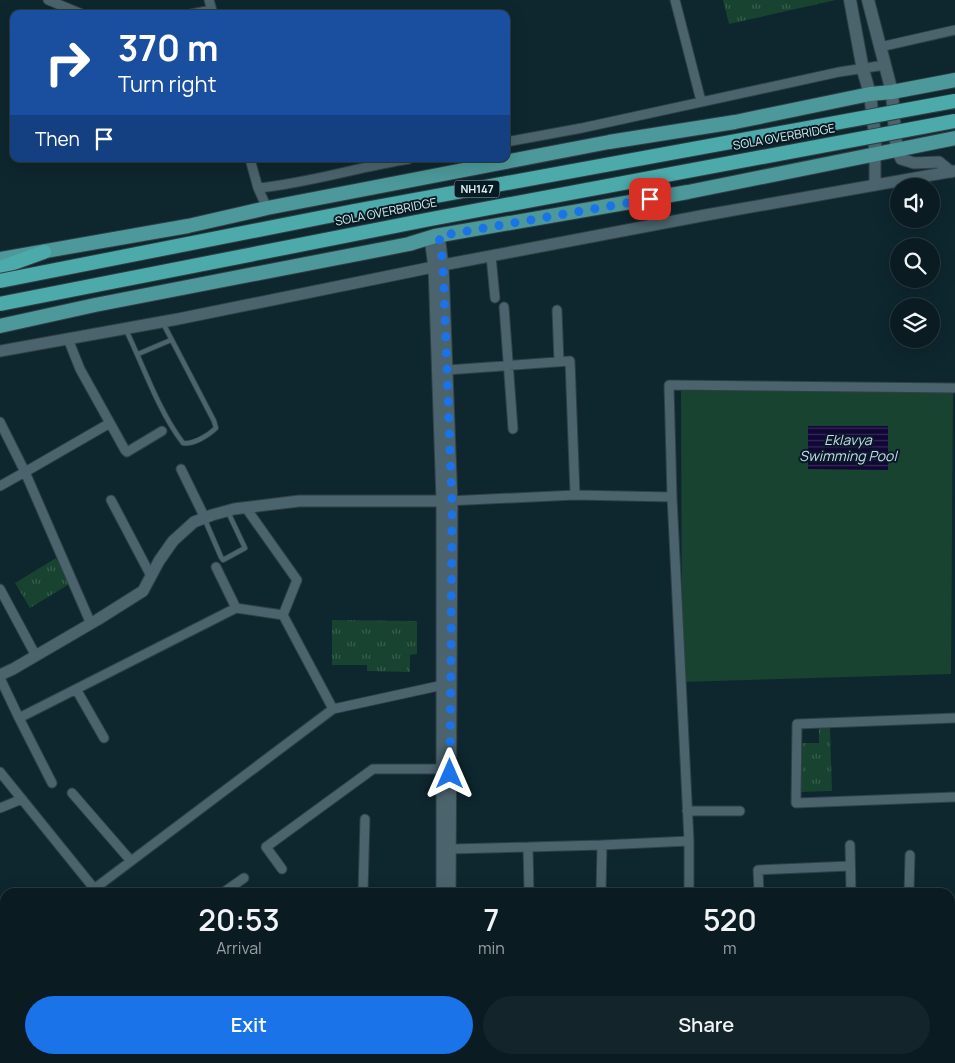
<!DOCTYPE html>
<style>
:root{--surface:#0a1c22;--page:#13252a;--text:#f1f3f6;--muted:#99a1a5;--line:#2a3a40;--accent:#1a73e8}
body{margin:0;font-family:Manrope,sans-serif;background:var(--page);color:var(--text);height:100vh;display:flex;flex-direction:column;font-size:19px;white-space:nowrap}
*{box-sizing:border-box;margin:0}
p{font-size:16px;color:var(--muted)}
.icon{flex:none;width:28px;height:28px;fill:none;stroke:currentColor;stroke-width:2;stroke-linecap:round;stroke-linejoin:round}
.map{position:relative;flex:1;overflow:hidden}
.drawer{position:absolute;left:0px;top:888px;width:955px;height:176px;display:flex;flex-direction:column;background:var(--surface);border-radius:15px 15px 0 0;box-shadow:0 5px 20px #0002,0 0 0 1px var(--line)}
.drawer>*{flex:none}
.top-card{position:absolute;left:10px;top:10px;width:500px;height:152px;border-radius:10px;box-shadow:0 5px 20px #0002,0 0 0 1px var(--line);background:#1a4fa0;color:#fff;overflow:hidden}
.fabs{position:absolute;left:890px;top:178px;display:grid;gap:10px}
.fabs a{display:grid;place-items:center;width:50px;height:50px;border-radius:50%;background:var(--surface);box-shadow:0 5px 20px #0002,0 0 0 1px var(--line);font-size:25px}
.pin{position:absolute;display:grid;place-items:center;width:42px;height:42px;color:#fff;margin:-21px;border-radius:10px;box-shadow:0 2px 8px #0006}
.me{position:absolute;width:55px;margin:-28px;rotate:0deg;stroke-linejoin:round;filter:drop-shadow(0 0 4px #0008)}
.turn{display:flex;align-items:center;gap:18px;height:105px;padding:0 25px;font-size:22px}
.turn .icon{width:65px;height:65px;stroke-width:2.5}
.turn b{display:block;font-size:35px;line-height:42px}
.then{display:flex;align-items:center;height:48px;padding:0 25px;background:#0003;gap:10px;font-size:19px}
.eta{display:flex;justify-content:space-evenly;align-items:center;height:85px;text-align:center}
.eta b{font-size:30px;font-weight:600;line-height:35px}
.button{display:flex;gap:10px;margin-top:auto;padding:10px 25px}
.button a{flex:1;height:58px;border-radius:30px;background:var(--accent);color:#fff;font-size:20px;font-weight:600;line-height:58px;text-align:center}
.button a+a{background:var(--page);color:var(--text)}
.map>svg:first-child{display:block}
.grass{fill:url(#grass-tufts)}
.pitch{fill:#184330}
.water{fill:url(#water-rules)}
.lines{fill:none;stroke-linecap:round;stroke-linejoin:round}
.service-casing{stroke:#313f46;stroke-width:6}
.minor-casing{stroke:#313f46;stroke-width:11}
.tertiary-casing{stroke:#313f46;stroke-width:13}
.secondary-casing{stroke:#313f46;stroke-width:14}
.primary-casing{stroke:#313f46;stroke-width:16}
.trunk-casing{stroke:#313f46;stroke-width:16}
.service{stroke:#4a636c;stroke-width:4.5}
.minor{stroke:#4a636c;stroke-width:9}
.tertiary{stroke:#4a636c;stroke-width:11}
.secondary{stroke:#4a636c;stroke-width:12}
.primary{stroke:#4c989a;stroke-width:14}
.trunk{stroke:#4caaaa;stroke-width:14}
.trunk-bridge-casing{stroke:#313f46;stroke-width:16;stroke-linecap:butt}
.trunk-bridge{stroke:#4caaaa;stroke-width:14}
.route{stroke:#1a73e8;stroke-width:9;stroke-dasharray:0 16.2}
.labels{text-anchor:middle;stroke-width:4;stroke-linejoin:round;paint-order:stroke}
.shield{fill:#051c24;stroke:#9cadb3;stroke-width:1}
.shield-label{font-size:11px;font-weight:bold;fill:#ddebf0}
.street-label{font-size:12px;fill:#ddebf0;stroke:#051c24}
.water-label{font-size:14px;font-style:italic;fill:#d4d4f7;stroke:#051c24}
</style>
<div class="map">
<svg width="955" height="1063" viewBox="0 0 955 1063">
<defs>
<pattern id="grass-tufts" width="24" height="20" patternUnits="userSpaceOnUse" patternTransform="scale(1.25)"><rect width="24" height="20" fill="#184330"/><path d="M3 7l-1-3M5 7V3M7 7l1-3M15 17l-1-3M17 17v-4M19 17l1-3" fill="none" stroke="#395e4e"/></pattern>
<pattern id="water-rules" width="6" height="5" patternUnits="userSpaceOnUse" patternTransform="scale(1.25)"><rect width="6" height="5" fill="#120637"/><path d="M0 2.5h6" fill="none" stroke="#342a54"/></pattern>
</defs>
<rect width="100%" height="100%" fill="#0e262e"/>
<!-- grass -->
<path class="grass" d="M723,0h113l-107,24z
M56,558l15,25 -41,25 -15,-25z
M332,620l85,1v33l-7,1v17l-43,-1v-6h-35z
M830,726l2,65 -33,1 -1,-49h21v-16z"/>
<!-- pitch -->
<path class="pitch" d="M953,390l-2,284 -269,8 -1,-291z"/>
<!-- water -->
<path class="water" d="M808,426h80v44l-80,-1z"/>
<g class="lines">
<!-- service casing -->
<g class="service-casing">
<path id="service" d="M126,330c18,37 32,80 57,113 10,2 26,-8 33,-15l-2,-7 -51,-98
M138,354l33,-14
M205,520l16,37 2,3 22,-12 -17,-36"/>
</g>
<!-- minor casing -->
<g class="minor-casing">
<path id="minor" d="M48,0l34,14
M209,0l4,14
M675,0l26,101
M191,14l21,-4
M880,47l75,-17
M506,142l76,-14 257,-56 46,-7
M250,159l8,29 9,20
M258,188c51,-5 100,-21 151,-29
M491,256l4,42
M504,307l9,122
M557,310l2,52
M68,339l12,30 45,81 2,2 35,-21
M447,370l123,-9 5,134
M0,422l25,50 -25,14
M181,469l24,49
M672,497l17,344
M111,500l40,76
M447,501l128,-6 97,2 -3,-112 286,3
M246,508l51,72 -14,35 50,94 110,-24
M216,567l20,41
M0,589l36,67
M91,624l-66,-152 85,-49
M0,678l19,40 217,-110 47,7
M76,689l28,49
M19,718l33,65
M955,718l-158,6 -1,79 159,-6
M0,772l97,120
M72,793l59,68
M0,808l22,-9
M687,811h53
M850,845l1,47
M528,847l74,-2
M450,849l78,-2 1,45
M282,869l-16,-22 107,-78h69
M90,892l243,-183
M224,892l20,-14
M363,892l2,-73
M601,892l1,-47 87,-4v51
M759,892l-1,-22 92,-4
M909,892l1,-37
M950,934h5
M0,938l5,-2
M5,997l-4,1 4,10
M13,1063l9,-4
M89,1063v-4
M610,1063v-4
M767,1063l1,-4
M904,1063l1,-4"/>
</g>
<!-- tertiary casing -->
<g class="tertiary-casing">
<path id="tertiary" d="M897,150l4,9 13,4 25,-1 12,10
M875,154v31
M439,236l4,29 9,238 -2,389
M430,238l4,29 8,234v391
M0,351l178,-32 265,-54 263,-50 249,-44
M0,675l13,-6 84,-49 46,-29 16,-30 14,-20 21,-19 18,-7 22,-6 65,-8h143
M951,1050l4,-107
M180,1063v-4
M441,1063v-4
M450,1063v-4"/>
</g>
<!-- secondary casing -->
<g class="secondary-casing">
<path id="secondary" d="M850,0l13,70 7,24 5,42v18
M868,0l24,92 3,41 2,17"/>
</g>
<!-- primary casing -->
<g class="primary-casing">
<path id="primary" d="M0,259l188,-33 79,-18 342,-66 126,-20 135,-28 22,-2 63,-12
M0,326l95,-21 314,-61 26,-8 253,-44 267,-54"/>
</g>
<!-- trunk casing -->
<g class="trunk-casing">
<path id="trunk" d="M0,268l44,-16"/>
</g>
<!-- service -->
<use href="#service" class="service"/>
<!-- minor -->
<use href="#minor" class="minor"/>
<!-- tertiary -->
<use href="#tertiary" class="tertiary"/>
<!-- secondary -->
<use href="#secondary" class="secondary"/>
<!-- primary -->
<use href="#primary" class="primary"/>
<!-- trunk -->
<use href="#trunk" class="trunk"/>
<!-- trunk-bridge casing -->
<g class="trunk-bridge-casing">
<path id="trunk-bridge" d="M0,281l354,-70 601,-110
M0,304l431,-85 524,-98"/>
</g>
<!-- trunk-bridge -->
<use href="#trunk-bridge" class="trunk-bridge"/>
</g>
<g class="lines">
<!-- route -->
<path class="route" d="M450,774l2,-270 -9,-239 -4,-29 211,-37"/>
</g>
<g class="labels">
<!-- shield labels -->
<rect class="shield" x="454.5" y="180.5" width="45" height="17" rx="4"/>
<g class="shield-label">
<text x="477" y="193">NH147</text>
</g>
<!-- street labels -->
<g class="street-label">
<text transform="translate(784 137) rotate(-10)" y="4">SOLA OVERBRIDGE</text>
<text transform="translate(386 212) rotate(-11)" y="4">SOLA OVERBRIDGE</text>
</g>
<!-- water labels -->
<g class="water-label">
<text x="848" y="445">Eklavya<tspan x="848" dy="16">Swimming Pool</tspan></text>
</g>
</g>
</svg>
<div class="fabs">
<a><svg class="icon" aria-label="sound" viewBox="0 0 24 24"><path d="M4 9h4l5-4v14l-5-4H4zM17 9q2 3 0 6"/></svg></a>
<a><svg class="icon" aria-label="search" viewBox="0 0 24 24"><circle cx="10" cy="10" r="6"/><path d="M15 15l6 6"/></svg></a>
<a><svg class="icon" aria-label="layers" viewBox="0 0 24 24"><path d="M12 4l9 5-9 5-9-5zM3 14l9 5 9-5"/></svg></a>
</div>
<div class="pin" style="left:650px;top:199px;background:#d93025"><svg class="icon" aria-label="arrive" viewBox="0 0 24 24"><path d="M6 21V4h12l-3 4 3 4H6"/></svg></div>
<svg class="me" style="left:450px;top:774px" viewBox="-20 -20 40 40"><path d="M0-17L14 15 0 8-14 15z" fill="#1a73e8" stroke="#fff" stroke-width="4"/></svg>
<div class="top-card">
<div class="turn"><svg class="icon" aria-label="right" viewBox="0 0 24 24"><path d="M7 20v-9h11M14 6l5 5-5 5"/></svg><div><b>370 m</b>Turn right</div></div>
<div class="then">Then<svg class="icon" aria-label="arrive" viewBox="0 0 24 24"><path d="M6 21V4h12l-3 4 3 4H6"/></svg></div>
</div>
<section class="drawer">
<div class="eta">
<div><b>20:53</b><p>Arrival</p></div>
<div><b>7</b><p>min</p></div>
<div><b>520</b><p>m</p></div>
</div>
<div class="button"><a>Exit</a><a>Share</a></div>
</section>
</div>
